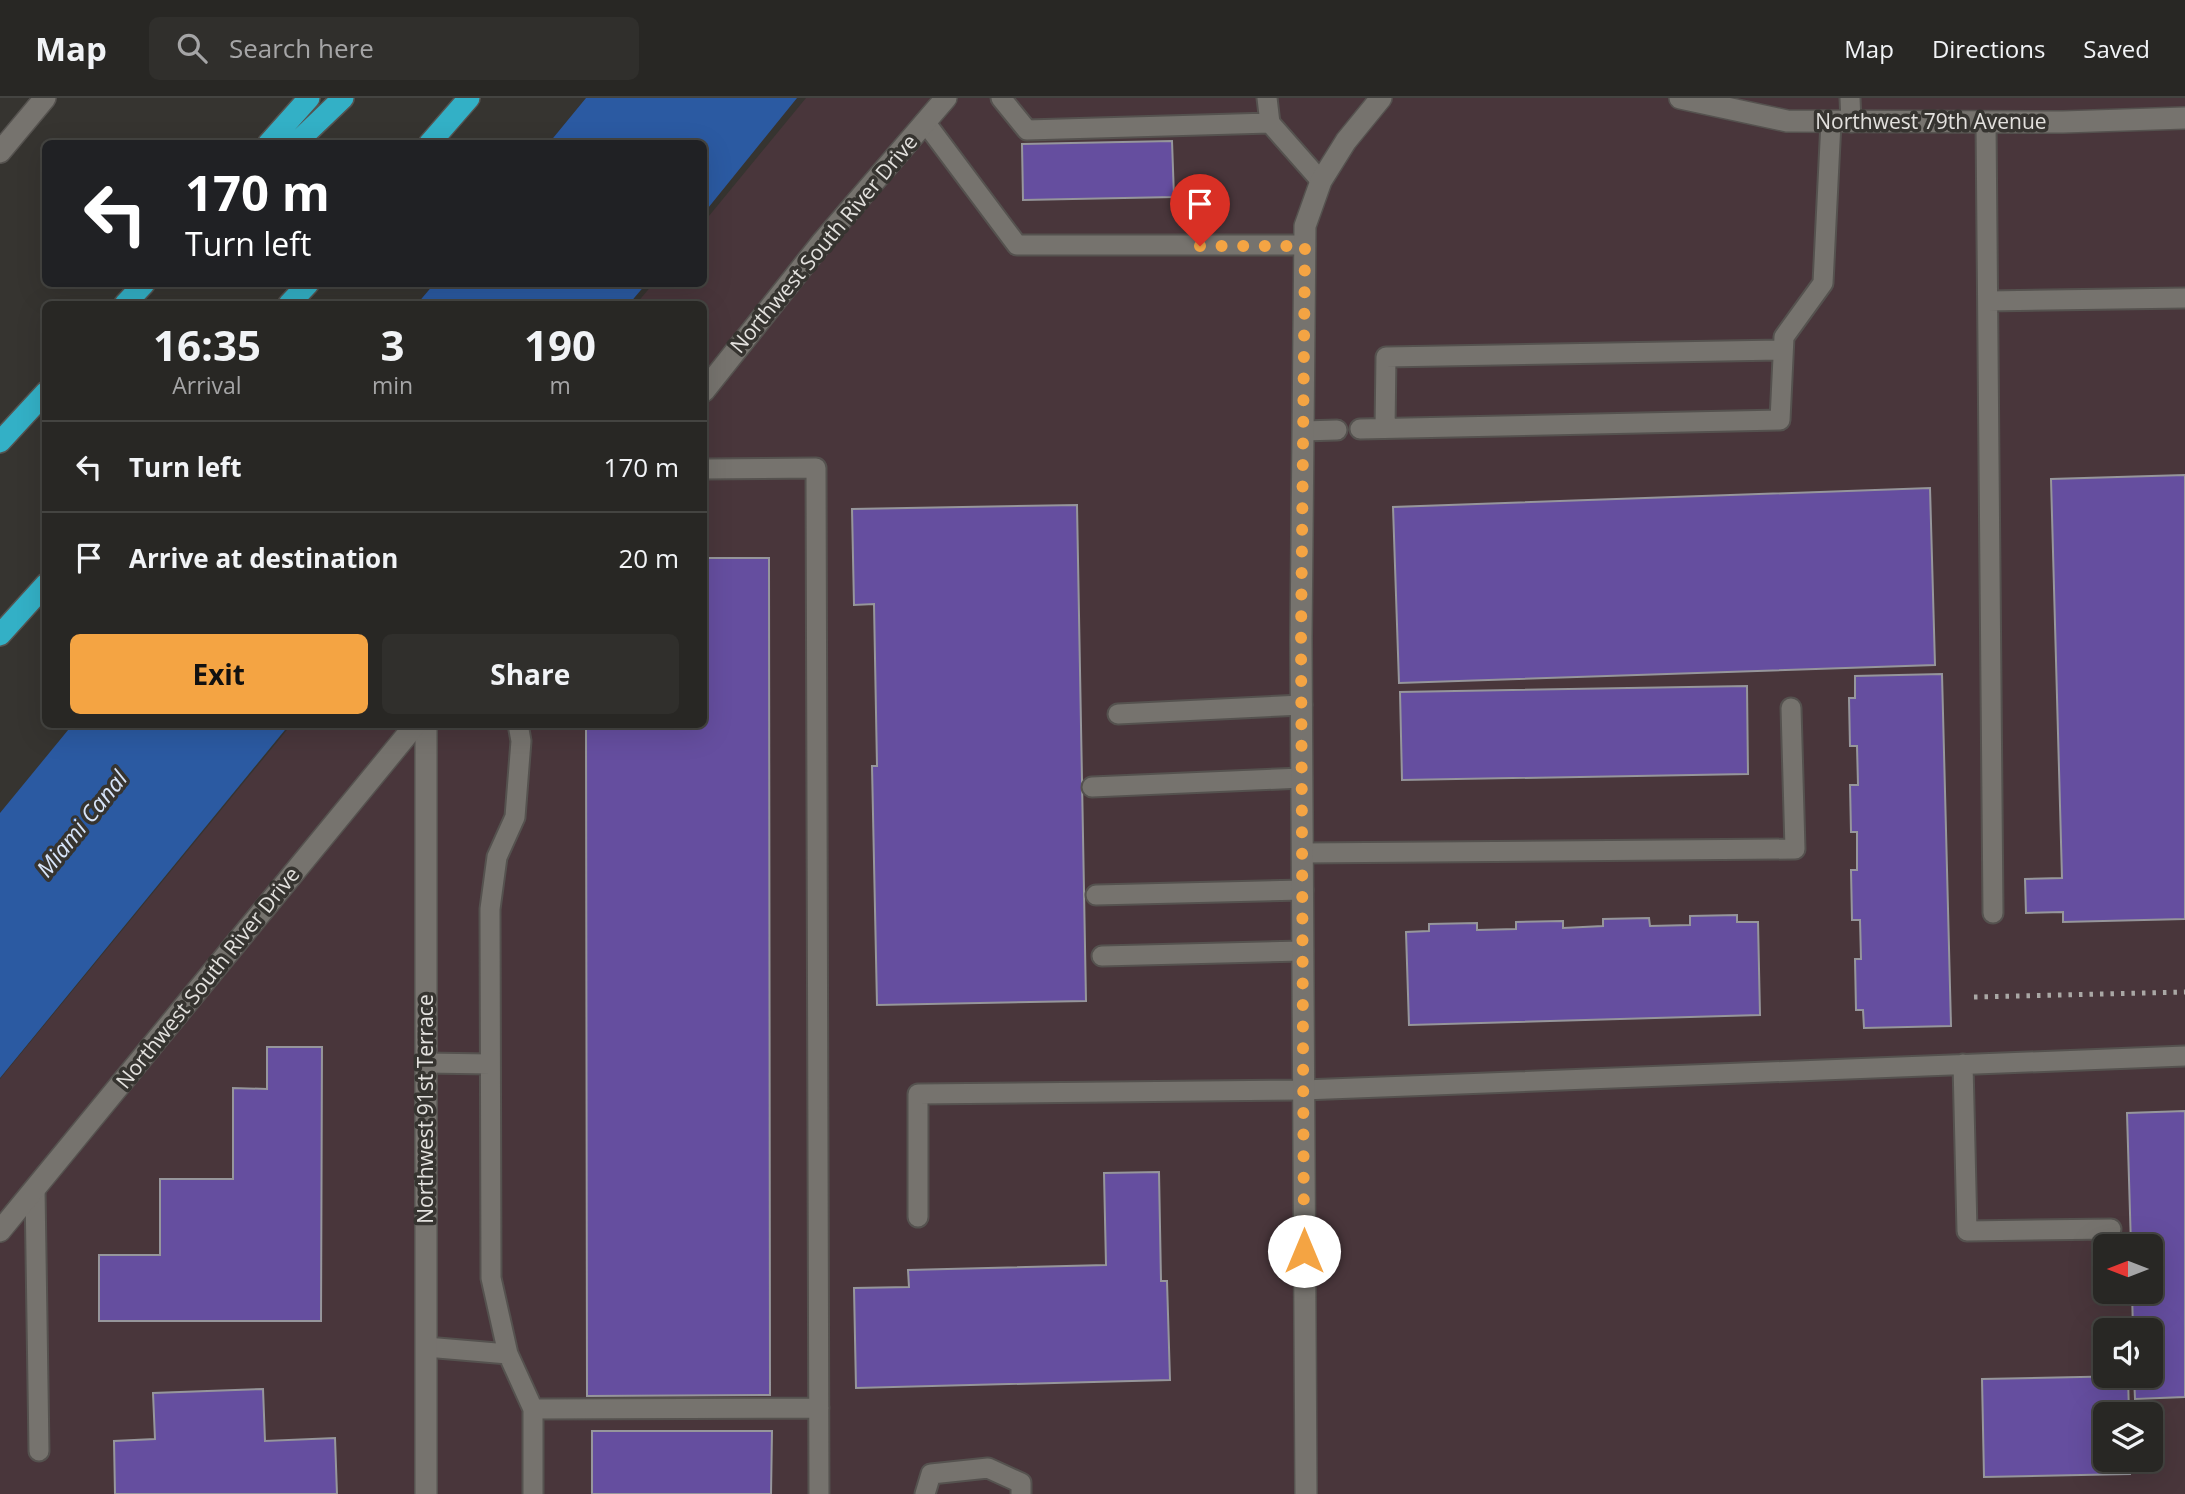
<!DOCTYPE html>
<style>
:root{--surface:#282724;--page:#302f2c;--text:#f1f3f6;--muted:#a5a5a6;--line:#444441;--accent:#f4a443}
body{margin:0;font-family:"Open Sans",sans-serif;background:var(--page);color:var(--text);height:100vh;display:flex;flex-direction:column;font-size:26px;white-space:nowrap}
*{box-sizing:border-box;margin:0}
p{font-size:23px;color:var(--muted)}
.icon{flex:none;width:38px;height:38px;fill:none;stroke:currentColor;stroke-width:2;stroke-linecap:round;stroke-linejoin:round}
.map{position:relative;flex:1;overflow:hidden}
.side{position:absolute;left:42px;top:203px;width:665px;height:427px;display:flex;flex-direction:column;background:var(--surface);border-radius:10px;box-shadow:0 7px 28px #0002,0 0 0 2px var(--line)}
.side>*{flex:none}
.guide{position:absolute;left:42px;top:42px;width:665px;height:147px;border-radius:10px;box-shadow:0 7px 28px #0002,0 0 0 2px var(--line);background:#202124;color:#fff;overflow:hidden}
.needle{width:46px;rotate:270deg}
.tools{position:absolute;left:2093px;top:1136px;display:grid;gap:14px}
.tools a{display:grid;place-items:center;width:70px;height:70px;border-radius:10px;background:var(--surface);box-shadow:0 7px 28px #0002,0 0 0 2px var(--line);font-size:35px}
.pin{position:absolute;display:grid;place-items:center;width:60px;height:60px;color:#fff;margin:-72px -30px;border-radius:50% 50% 50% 0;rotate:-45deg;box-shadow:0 0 7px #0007}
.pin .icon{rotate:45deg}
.me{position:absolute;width:77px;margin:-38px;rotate:0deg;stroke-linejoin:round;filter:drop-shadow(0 0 5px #0008)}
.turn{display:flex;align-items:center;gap:24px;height:147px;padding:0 28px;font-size:32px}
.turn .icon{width:91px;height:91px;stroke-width:2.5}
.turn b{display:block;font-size:49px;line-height:60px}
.eta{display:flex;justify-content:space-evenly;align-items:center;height:119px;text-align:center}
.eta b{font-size:42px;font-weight:700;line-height:49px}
.button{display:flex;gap:14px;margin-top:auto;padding:14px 28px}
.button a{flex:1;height:80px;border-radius:10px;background:var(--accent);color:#111;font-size:28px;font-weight:700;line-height:80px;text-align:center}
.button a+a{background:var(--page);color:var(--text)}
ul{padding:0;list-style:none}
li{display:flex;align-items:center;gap:21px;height:91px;padding:0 28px;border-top:2px solid var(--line)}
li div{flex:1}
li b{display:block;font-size:26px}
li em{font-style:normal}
header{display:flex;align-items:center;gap:42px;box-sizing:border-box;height:98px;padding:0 35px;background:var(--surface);border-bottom:2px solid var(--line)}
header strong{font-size:33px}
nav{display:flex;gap:38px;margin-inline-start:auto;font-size:24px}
.search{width:490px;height:63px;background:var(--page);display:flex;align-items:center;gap:18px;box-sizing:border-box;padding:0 24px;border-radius:10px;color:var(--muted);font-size:26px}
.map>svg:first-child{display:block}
.industrial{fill:#49363b;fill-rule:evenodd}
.water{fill:#2b5aa2}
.building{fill:#654e9f;stroke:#96969b;stroke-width:2}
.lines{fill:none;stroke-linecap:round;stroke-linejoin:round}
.lane-casing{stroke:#55524f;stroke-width:23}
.street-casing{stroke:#55524f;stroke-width:24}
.secondary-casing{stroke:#55524f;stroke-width:24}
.highway-casing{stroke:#55524f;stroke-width:24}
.lane{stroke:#76736e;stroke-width:19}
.street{stroke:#76736e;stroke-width:21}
.secondary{stroke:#76736e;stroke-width:21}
.highway{stroke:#33b0c6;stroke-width:21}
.rail{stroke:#aaa8a5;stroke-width:5;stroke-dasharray:3.5 7;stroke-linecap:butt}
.route{stroke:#f4a443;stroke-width:12;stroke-dasharray:0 21.6}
.labels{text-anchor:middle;stroke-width:7;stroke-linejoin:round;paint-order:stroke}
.street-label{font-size:21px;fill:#e3e1de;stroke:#363430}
.water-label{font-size:23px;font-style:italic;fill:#d7e4f9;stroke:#363430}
</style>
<header>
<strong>Map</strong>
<div class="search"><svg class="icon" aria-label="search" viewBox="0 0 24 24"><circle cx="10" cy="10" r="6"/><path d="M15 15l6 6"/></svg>Search here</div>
<nav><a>Map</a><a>Directions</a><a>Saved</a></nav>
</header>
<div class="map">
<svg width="2185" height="1396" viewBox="0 0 2185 1396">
<rect width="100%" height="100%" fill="#363430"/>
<!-- industrial -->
<path class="industrial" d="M806,0h1379v1396h-2185v-415l291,-354 413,-1v-420h-68l17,-20h51v-62zM2105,1148h46v46h-46zM2105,1232h46v46h-46zM2105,1316h46v46h-46z"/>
<!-- water -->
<path class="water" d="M586,0h211l-93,115v-69l-155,-1z
M434,186h212l-17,20h-212z
M73,626l216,1 -289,353v-265z"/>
<!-- building -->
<path class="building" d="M1172,43l2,56 -151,3 -1,-56z
M2185,377v444l-122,3v-10l-37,1 -1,-34 37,-1 -11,-399z
M1930,390l5,177 -536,18 -6,-176z
M1077,407l9,496 -209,4 -5,-239h5l-3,-162 -20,1 -2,-96z
M704,460h65l1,837 -183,1 -1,-672h118z
M1942,576l9,352 -87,2 -1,-18h-7l-1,-51h6l-1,-39h-8l-1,-50h6v-38h-6l-1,-47h8l-1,-39h-7l-1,-48h6v-22z
M1747,588l1,88 -346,6 -2,-88z
M1737,817v7h21l2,93 -351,10 -3,-93 23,-1v-7l48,-1v7l39,-1v-7l47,-1v7l40,-2v-7l46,-1 1,8 40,-1v-9z
M267,949h55l-1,274h-222v-66h61v-76h73v-91l34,1z
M2185,1013v286l-50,2 -1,-23h17v-46h-18l-1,-38h19v-46h-20l-4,-133z
M1159,1074l2,109h6l3,99 -314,8 -2,-100 55,-1 -1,-17 198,-5 -2,-92z
M2128,1278l1,38h-24v46h25v14l-146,3 -2,-98z
M263,1291l2,52 70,-3 2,56h-222l-1,-53 41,-2 -2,-46z
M592,1333h180l-1,63h-179z"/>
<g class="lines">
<!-- lane casing -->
<g class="lane-casing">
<path id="lane" d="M1001,0l26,32 243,-7
M1267,0l3,25 51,58
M1850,0l1,24
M925,24l92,123h288
M1986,24l7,791
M1988,203l197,-3
M1385,330l1,-71 397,-7
M1360,331l420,-9 4,-83 39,-54 8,-161
M1303,333l34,-1
M704,371l112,-1 3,1026
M1118,616l184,-9
M1092,689l210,-9
M1303,755l492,-4 -4,-141
M1096,797l207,-5
M1102,858l201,-5
M426,965l64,1
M1963,966l4,167 144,-2
M35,1091l4,262
M918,1119v-123l385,-4 882,-34
M426,1249l82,7 25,55
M508,1256l-17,-76 -1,-369 7,-52 18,-40 6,-76 -3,-17
M533,1396v-85l286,-1
M925,1396l6,-20 57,-6 33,15v11"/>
</g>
<!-- street casing -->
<g class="street-casing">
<path id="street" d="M426,626v770
M1306,1396l-5,-855 4,-413 16,-45 25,-40 35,-43"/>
</g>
<!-- secondary casing -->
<g class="secondary-casing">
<path id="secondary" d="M1680,0l107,23 276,1 122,-4
M0,54l45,-54
M704,293l119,-150 123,-143
M0,1133l416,-507"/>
</g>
<!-- highway casing -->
<g class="highway-casing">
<path id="highway" d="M268,46l41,-46
M295,46l48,-46
M429,46l40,-46
M125,206l19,-20
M289,206l19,-20
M0,344l46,-50
M0,537l46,-51"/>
</g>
<!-- lane -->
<use href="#lane" class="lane"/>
<!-- street -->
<use href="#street" class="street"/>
<!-- secondary -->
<use href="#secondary" class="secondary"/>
<!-- highway -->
<use href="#highway" class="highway"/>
<!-- rail -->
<path class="rail" d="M1974,899l211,-5"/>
</g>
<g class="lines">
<!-- route -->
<path class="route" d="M1200,148h105l-4,393 3,612"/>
</g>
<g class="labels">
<!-- street labels -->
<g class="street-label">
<text x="1931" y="31">Northwest 79th Avenue</text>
<text transform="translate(824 146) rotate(-50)" y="7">Northwest South River Drive</text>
<text transform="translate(208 880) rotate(-51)" y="7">Northwest South River Drive</text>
<text transform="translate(426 1011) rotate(-90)" y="7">Northwest 91st Terrace</text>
</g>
<!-- water labels -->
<g class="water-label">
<text transform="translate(82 726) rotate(-51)" y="8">Miami Canal</text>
</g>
</g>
</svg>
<div class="tools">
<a><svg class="needle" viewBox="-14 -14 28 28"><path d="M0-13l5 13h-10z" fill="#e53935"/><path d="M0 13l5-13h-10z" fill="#a5a5a6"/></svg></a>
<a><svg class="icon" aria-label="sound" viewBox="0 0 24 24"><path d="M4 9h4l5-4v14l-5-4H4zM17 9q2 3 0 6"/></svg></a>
<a><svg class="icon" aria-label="layers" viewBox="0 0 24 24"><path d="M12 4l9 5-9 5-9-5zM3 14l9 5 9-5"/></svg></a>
</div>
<div class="pin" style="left:1200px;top:148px;background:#d93025"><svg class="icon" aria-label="arrive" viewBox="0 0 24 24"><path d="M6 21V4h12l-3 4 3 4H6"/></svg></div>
<svg class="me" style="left:1304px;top:1153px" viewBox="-20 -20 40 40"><circle r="19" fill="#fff"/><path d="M0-13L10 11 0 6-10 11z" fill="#f4a443"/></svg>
<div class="guide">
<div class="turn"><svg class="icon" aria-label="left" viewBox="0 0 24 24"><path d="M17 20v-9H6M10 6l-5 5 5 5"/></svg><div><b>170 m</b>Turn left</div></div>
</div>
<section class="side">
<div class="eta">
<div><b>16:35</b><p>Arrival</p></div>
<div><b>3</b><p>min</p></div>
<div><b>190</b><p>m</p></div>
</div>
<ul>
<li><svg class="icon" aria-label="left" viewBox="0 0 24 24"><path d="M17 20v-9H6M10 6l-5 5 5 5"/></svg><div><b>Turn left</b></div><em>170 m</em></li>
<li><svg class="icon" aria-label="arrive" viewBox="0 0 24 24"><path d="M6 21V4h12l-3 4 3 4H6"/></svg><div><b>Arrive at destination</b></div><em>20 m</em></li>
</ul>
<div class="button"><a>Exit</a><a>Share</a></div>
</section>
</div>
